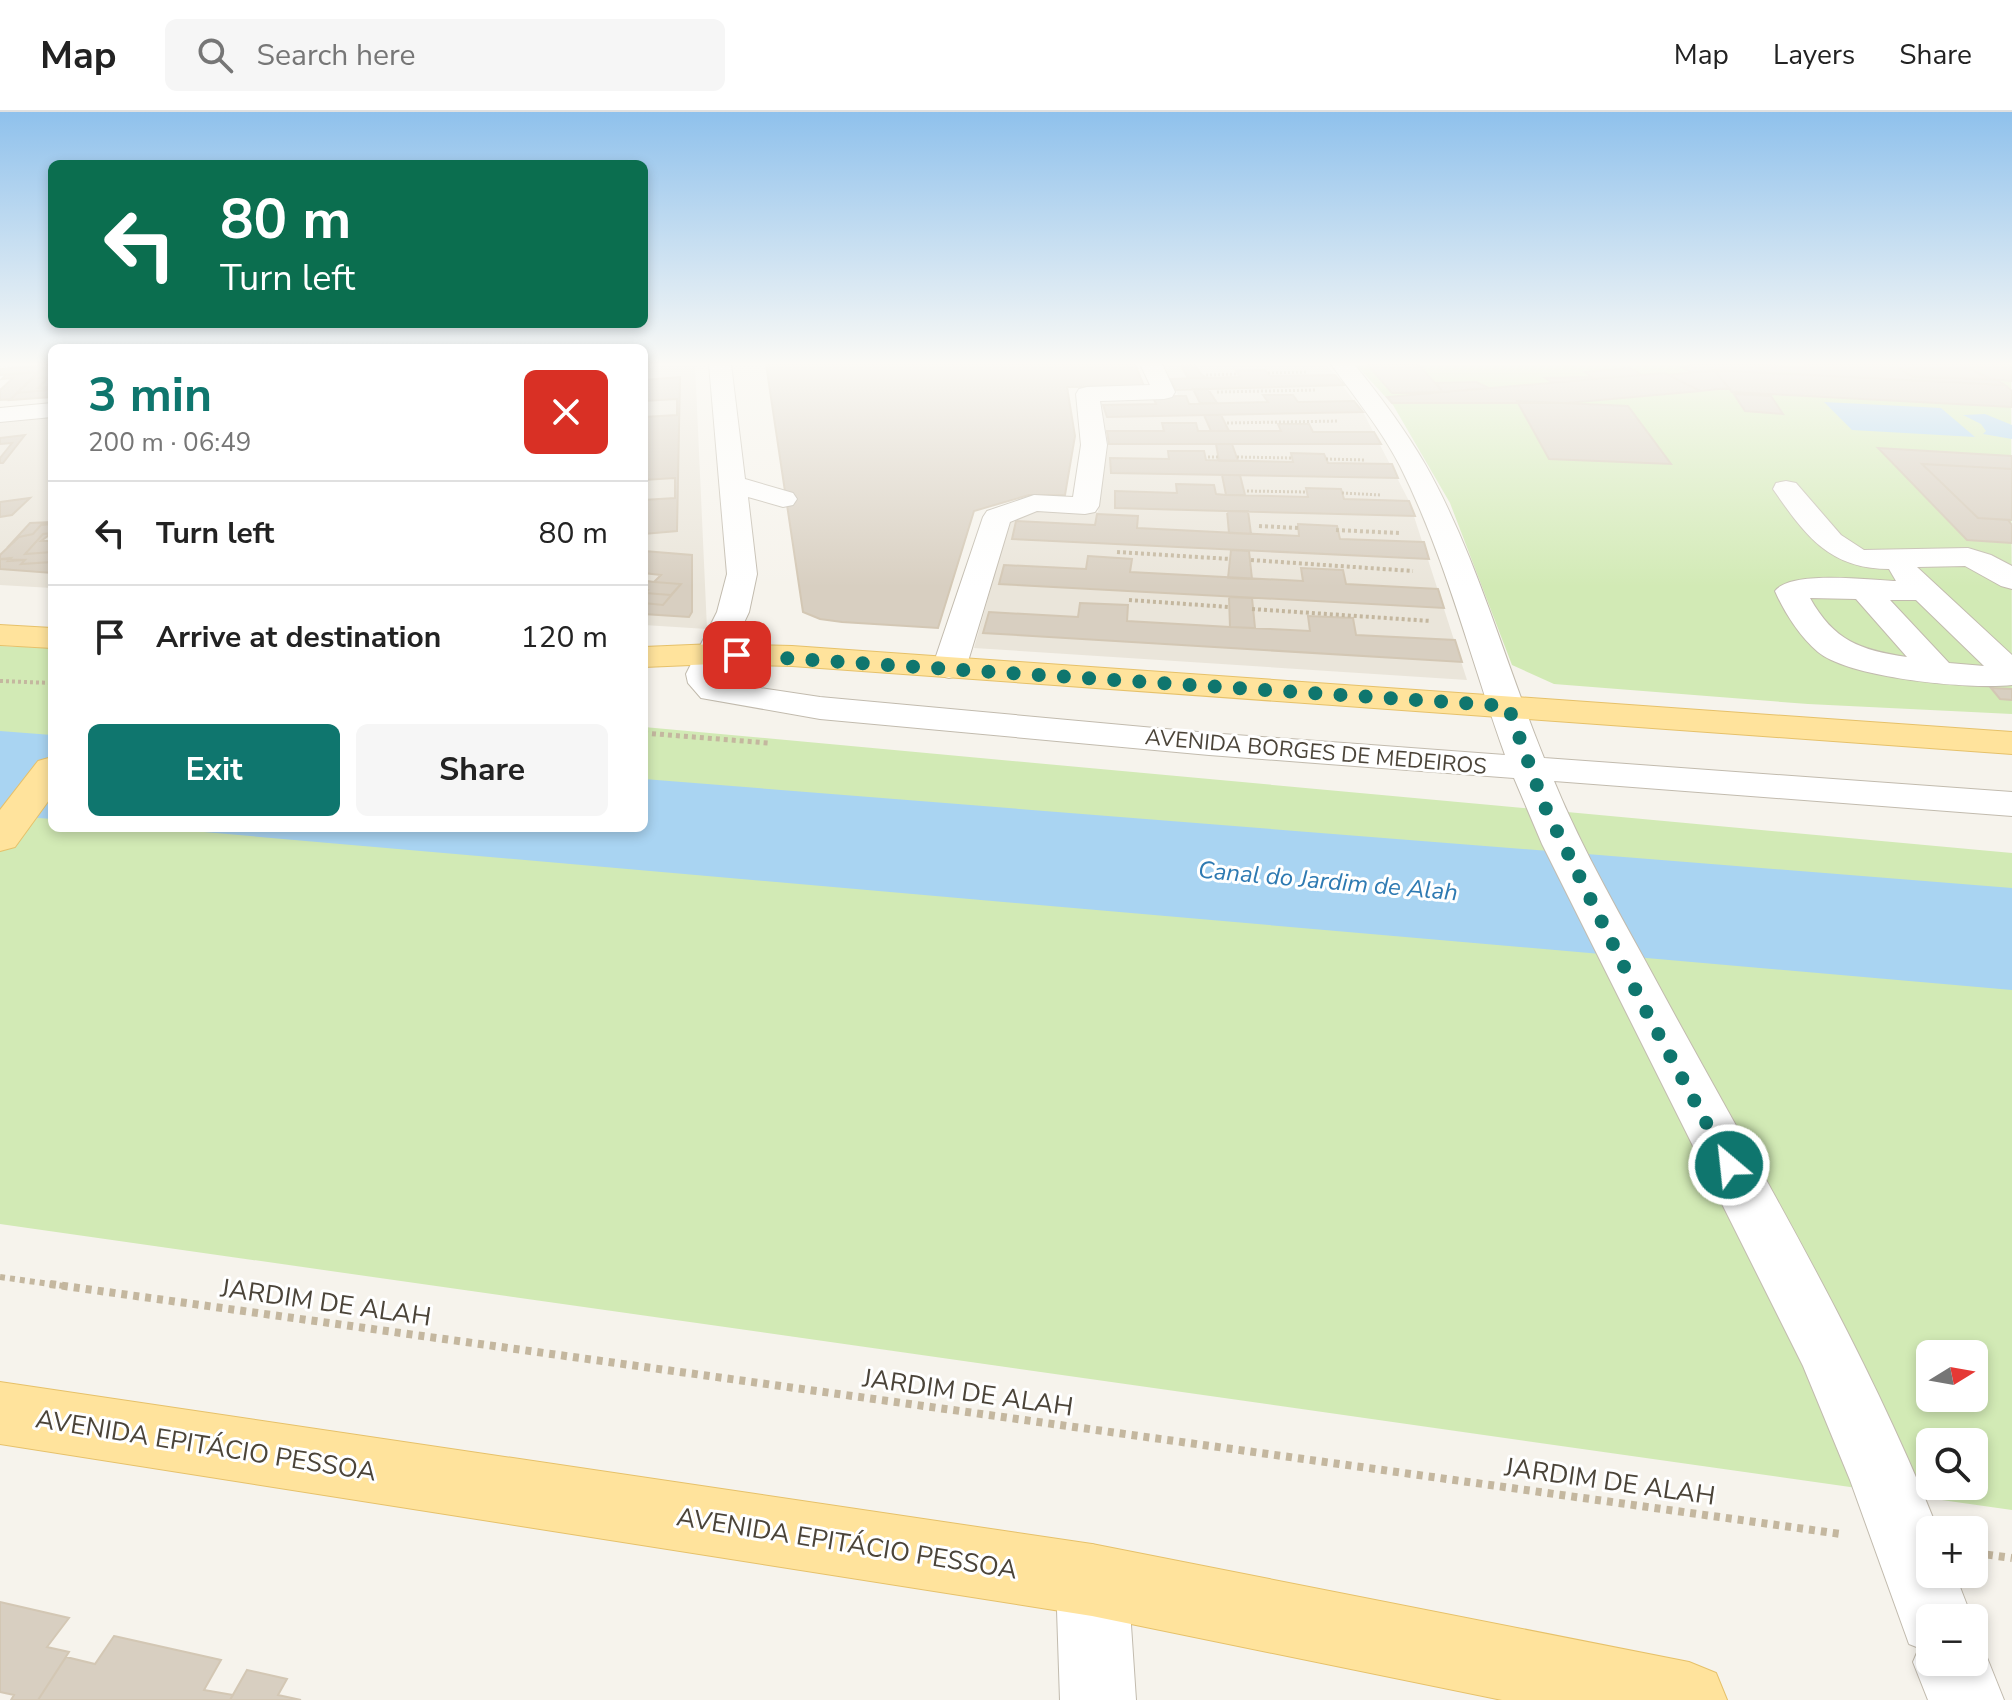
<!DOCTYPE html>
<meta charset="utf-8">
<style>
:root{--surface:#fff;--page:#f6f6f6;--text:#222;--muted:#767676;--line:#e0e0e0;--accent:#0f766e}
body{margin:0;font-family:"Nunito Sans",sans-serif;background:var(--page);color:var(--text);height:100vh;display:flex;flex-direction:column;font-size:30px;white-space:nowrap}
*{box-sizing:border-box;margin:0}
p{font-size:26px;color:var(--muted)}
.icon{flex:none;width:44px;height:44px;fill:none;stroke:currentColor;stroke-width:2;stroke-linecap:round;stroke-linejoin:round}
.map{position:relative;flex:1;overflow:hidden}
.drawer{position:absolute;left:48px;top:232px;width:600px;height:488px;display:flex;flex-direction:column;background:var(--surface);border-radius:12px;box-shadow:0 4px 12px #0003}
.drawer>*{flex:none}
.hud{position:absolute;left:48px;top:48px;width:600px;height:168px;border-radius:12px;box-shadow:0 4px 12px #0003;background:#0b6e4f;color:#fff;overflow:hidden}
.needle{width:52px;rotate:79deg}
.controls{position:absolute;left:1916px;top:1228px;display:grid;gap:16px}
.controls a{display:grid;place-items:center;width:72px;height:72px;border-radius:12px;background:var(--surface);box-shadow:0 4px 12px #0003;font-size:40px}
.pin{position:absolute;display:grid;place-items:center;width:68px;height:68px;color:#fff;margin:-34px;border-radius:16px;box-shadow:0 4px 12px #0006}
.me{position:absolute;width:88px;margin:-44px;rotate:332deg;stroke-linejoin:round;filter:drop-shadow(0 0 6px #0008)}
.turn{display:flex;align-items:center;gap:28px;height:168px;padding:0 40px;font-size:36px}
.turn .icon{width:104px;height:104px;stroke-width:2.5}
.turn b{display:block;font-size:56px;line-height:68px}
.round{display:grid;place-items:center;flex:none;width:84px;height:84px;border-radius:12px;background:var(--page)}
.overview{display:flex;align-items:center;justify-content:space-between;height:136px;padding:0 40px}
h1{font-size:48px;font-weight:700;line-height:60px;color:var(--accent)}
.action{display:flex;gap:16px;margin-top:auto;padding:16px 40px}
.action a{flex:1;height:92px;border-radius:12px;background:var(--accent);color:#fff;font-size:32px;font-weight:700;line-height:92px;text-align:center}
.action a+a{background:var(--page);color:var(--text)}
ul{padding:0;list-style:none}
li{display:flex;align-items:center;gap:24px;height:104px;padding:0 40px;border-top:2px solid var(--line)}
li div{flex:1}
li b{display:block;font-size:30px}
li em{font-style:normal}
header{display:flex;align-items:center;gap:48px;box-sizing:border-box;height:112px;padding:0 40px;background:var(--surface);border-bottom:2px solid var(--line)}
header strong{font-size:38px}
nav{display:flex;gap:44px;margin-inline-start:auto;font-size:28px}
.search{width:560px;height:72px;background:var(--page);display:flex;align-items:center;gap:20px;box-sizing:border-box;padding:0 28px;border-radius:12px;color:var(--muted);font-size:30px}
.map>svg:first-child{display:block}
.residential{fill:#eae5da}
.green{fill:#d2eab5;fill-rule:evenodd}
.water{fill:#a9d4f2}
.building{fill:#d8cfc1;stroke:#d3c7b4;stroke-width:2}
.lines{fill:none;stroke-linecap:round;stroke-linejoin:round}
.minor-casing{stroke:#c2bbae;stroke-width:2}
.major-casing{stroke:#e6c16a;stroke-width:2}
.path-far4{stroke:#c4b79f;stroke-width:3;stroke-dasharray:2 2;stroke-linecap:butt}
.path-far3{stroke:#c4b79f;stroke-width:4;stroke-dasharray:3 3;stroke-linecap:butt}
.path-far2{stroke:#c4b79f;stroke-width:5;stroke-dasharray:4 4;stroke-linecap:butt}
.path-far1{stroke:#c4b79f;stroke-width:6;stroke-dasharray:5 5;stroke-linecap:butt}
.path{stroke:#c4b79f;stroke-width:8;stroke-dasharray:6 6;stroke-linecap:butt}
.minor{fill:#fff;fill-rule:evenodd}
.major{fill:#ffe39c;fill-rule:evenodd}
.route{stroke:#0f766e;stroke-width:14;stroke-dasharray:0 25.2}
.labels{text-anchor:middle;stroke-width:6;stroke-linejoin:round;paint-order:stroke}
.street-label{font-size:22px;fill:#4b4439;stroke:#fff}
.water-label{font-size:24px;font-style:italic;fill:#2e7ab2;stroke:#fff}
.near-street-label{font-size:26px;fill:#4b4439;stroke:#fff}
</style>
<header>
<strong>Map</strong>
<div class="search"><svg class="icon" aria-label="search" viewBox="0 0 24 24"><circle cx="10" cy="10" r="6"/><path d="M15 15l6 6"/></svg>Search here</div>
<nav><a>Map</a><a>Layers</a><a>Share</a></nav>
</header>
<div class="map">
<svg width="2012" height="1588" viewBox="0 0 2012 1588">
<rect width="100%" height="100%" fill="#f6f3ec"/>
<!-- residential -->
<path class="residential" d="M695,252l12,265 -63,-4v-260z
M1162,252h164l38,50 45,87 58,179 -493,-32 36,-128 29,-11 59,3 10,-67 -4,-26 -8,-21 82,-3z
M52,302v174l-52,-3v-166z"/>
<!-- green -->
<path class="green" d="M2011,252l1,350 -204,-10 -254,-20 -42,-19 -62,-162 -57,-98 -37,-40z
M0,534l52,2v180h592v-101l1368,126v657l-2012,-286zM1930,1242h44v44h-44zM1930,1330h44v44h-44z"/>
<!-- water -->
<path class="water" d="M1824,290l117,6 34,29 -123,-7z
M1985,302l27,11v14l-29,-5 3,-3 -5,-7 -18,-9z
M0,619l52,4v84l-52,-4z
M644,667l1368,109v102l-1854,-162h486z"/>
<!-- building -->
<path class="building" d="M52,252v33l-42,3 7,-7 31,-3 3,-3 -13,1 11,-11 -17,2 14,-14z
M766,252h369l9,22 -77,1 8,49 -10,59h-36l-55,16 -36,117 -96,-6 -22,-3 -17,-7z
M1367,252h51l25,28 -51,1z
M1695,252h22l10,7 -36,1 -10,-5z
M1717,252h41l8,9 -39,-2z
M1758,252l44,4 4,-4h155l7,4 -68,1 13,8 84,3 8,5 -239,-12z
M1961,252h51v17l-21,-2z
M45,253l-7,7 -38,3v-6z
M1195,253l5,8 6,5h-18l-7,-12z
M1630,256l12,7 -48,4 -9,-7z
M1968,256l23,11 -78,-2 -13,-8z
M1265,258l5,6 65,-1 9,10 -168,5 -6,-11 70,-2 -4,-6z
M1714,258l15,18 -29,3 -32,-16z
M1714,258l291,15 7,6v16l-280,-15z
M38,260l-27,27 -11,1v-10l13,-12 -11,1 4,-4z
M1665,261l35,18 -133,12h-175l-5,-6z
M49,265l-11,11 13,-1 -3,3 -31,3 15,-14z
M680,265l-3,154 -33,3v-34l31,-2v-20l-31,2v-63l33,-2v-16l-33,2v-21z
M1591,265l3,2 -41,4 -8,-5z
M1476,270l13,6 -46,4 -7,-9z
M1193,277h15l9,14h-17z
M1734,282l37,2 12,18 -38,-3z
M1263,283h30l5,7 56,-1 9,11 -256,5 -4,-12 53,-1 -3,-7 26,-1h7l3,8 79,-2z
M1517,289l111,5 43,58 -122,-5z
M1204,303h17l8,16h-18z
M1162,311h34l2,8h83l-3,-7h31l4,8h61l7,12h-272l-2,-13h57z
M25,323l-22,28h-3v-5l12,-15 -12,1v-6z
M1216,332h16l6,17h-19z
M1878,336l134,8v13l-90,-5 56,54 30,2 4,5v18l-45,-3z
M1168,339h36l2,9 87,2 -2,-9 33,1 4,9 64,1 6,14 -287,-5 -1,-15 59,1z
M1922,352l90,5v51l-34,-2z
M1222,363h18l5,20h-19z
M1176,372l38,1 2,9 10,1 82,2 -2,-9 35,1 3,10 65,2 6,15 -300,-8v-17l62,2z
M30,386l-18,17 -12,2v-15z
M1227,399h21l3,23 -22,-1z
M1097,402l41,2 -1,12 162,8 -1,-12 39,2 3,13 84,3 5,17 -417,-20 4,-18 79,4z
M52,410l-11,3 -8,9 -14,3 -12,11 23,-25z
M52,412v9l-9,1 -18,20 27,-2v10l-31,2 4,-4 -25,-1v-4l19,-18 14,-3 8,-9z
M52,421l-11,8h11v11l-27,2 18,-20z
M1231,438l18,1 3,28 -24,-1z
M644,439l48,4v57l-3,5 -45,-3v-11l19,2 18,-21 -27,-2 7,-7 -17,-2z
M1088,444l44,3 -2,13 173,9 -2,-13 42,2 3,14 92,5 6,19 -445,-24 5,-19 82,4z
M11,446l-3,3 17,-1 -4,4 31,-2v11l-52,-4v-10z
M647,469l7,1 27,2 -10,11 -26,-2 3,-3 -4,-1z
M645,481l26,2 -8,10 -19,-2z
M1229,485l23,1 3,30 -25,-1z
M1080,491l48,2 -1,16 103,6 80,4 -2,-15 45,2 3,17 99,5 7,22 -479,-29 6,-21 89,5z
M1991,576l21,1v11l-12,-1z
M0,1490l69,16 -22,29 22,5 -31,48h-27l3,-5 -14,-3z
M114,1524l107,24 -17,30 29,5 -3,5h-192l28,-43 29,7z
M247,1558l40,9 -9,16 23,5h-71z"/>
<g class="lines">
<!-- minor casing -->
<g class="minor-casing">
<path id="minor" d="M709,252h22l14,115 48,14 4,6 -4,6 -10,2 -35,-10 9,77 -8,38 -29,62 1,6 5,3 94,14 389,36 296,22c-35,-97 -59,-197 -105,-289 -19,-37 -45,-68 -69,-102h23c26,32 50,64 71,100 52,92 79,196 119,294l468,34v24l-458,-35c29,71 69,138 105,205 98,181 202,351 279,544h-8v44h25l17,44h-42v44h44v-28l4,1 26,65h-76l-15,-38 6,-14 -10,-4 -59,-164 -47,-114 -261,-522 -28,-66 -305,-23 -389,-36 -119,-21 -13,-15 -2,-9 31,-62 10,-38z
M1140,252h22l13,28 -3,5 -8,2 -64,2 7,44 -8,61 -4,6 -10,2 -48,-3 -27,11 -44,146 -5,7 -12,3 -12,-3 -5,-7 51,-151 4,-6 47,-16 39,2 8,-52 -5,-51 3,-5 8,-2 63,-2z
M52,291v14l-52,5v-14z
M1786,369l10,2 45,52 23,15 104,-2 23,7 21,11v23l-11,-3 -36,-20 -48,1 95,88v30c-41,5 -163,-7 -194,-33 -18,-15 -34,-40 -43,-61 15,-21 95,-11 121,-10l-7,-12c-60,0 -84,-34 -116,-80l3,-6zM1810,486l46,1 51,58c-47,-7 -73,-16 -97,-59zM1890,488h26l68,66 -35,-3z
M1092,1432l25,11 11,25 8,120h-76l-4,-120 11,-25z"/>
</g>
<!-- major casing -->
<g class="major-casing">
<path id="major" d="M0,513l52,3v20l-52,-3z
M714,532l78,2 1220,86v22l-1220,-88 -78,-2 -70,3v-20z
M52,645v39l-37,51 -15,4v-41l38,-49z
M0,1270l1092,162 597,118 27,11 11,27h-225l-410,-84 -1092,-172z"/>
</g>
<!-- path-far4 -->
<path class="path-far4" d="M1268,261l39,-1
M1206,263l32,-1
M1217,280l99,-2
M1227,311l111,-2
M1208,345h10
M1237,345l55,1
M1326,347l39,1
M1247,379l60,1
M1342,381l39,2"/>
<!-- path-far3 -->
<path class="path-far3" d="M1259,414l39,2
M1336,418l63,3
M1117,440l113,7
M1251,448l162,11
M1129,488l100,7
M1252,497l179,12
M0,569l52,2"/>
<!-- path-far2 -->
<path class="path-far2" d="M644,621l124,10"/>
<!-- path-far1 -->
<path class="path-far1" d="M0,1165l64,9"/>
<!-- path -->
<path class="path" d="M50,1172l1791,250
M1975,1441l37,5"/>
<!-- minor -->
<use href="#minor" class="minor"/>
<!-- major -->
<use href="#major" class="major"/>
</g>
<!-- sky -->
<linearGradient id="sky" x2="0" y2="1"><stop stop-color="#8fc1ec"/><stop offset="0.53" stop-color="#fbfaf6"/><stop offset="1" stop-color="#fbfaf6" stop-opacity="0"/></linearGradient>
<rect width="2012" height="475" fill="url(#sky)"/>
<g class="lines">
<!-- route -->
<path class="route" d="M737,543l771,51 36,99 102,206 83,154"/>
</g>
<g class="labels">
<!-- street labels -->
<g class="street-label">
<text transform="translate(1316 639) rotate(5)" y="8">AVENIDA BORGES DE MEDEIROS</text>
</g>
<!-- water labels -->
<g class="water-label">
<text transform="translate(1328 769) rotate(5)" y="8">Canal do Jardim de Alah</text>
</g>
<!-- near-street labels -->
<g class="near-street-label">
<text transform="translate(326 1190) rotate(8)" y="9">JARDIM DE ALAH</text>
<text transform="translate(968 1280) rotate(8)" y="9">JARDIM DE ALAH</text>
<text transform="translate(206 1333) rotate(9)" y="9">AVENIDA EPITÁCIO PESSOA</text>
<text transform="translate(1610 1369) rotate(8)" y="9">JARDIM DE ALAH</text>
<text transform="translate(847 1431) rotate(9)" y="9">AVENIDA EPITÁCIO PESSOA</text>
</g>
</g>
</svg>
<div class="controls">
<a><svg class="needle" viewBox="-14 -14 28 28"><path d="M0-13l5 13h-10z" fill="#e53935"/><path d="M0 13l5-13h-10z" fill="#767676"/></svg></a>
<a><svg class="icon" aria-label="search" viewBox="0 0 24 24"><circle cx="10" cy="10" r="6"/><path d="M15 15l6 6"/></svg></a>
<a>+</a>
<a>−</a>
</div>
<div class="pin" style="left:737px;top:543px;background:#d93025"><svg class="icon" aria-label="arrive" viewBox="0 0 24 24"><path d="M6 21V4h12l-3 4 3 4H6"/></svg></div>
<svg class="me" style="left:1729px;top:1053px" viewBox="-20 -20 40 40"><circle r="17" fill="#0f766e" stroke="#fff" stroke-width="3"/><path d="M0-11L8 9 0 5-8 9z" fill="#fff"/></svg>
<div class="hud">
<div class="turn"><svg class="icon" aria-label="left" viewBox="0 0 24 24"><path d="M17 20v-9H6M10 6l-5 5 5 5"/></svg><div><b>80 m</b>Turn left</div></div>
</div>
<section class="drawer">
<div class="overview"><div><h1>3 min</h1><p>200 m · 06:49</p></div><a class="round" style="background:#d93025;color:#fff"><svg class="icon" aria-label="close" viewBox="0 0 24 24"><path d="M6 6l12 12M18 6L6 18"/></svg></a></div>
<ul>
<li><svg class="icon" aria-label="left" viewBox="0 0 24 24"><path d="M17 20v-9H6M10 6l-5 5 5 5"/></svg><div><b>Turn left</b></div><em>80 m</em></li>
<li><svg class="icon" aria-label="arrive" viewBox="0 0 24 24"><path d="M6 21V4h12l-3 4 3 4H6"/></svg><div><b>Arrive at destination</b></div><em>120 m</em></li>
</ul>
<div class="action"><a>Exit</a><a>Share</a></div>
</section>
</div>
